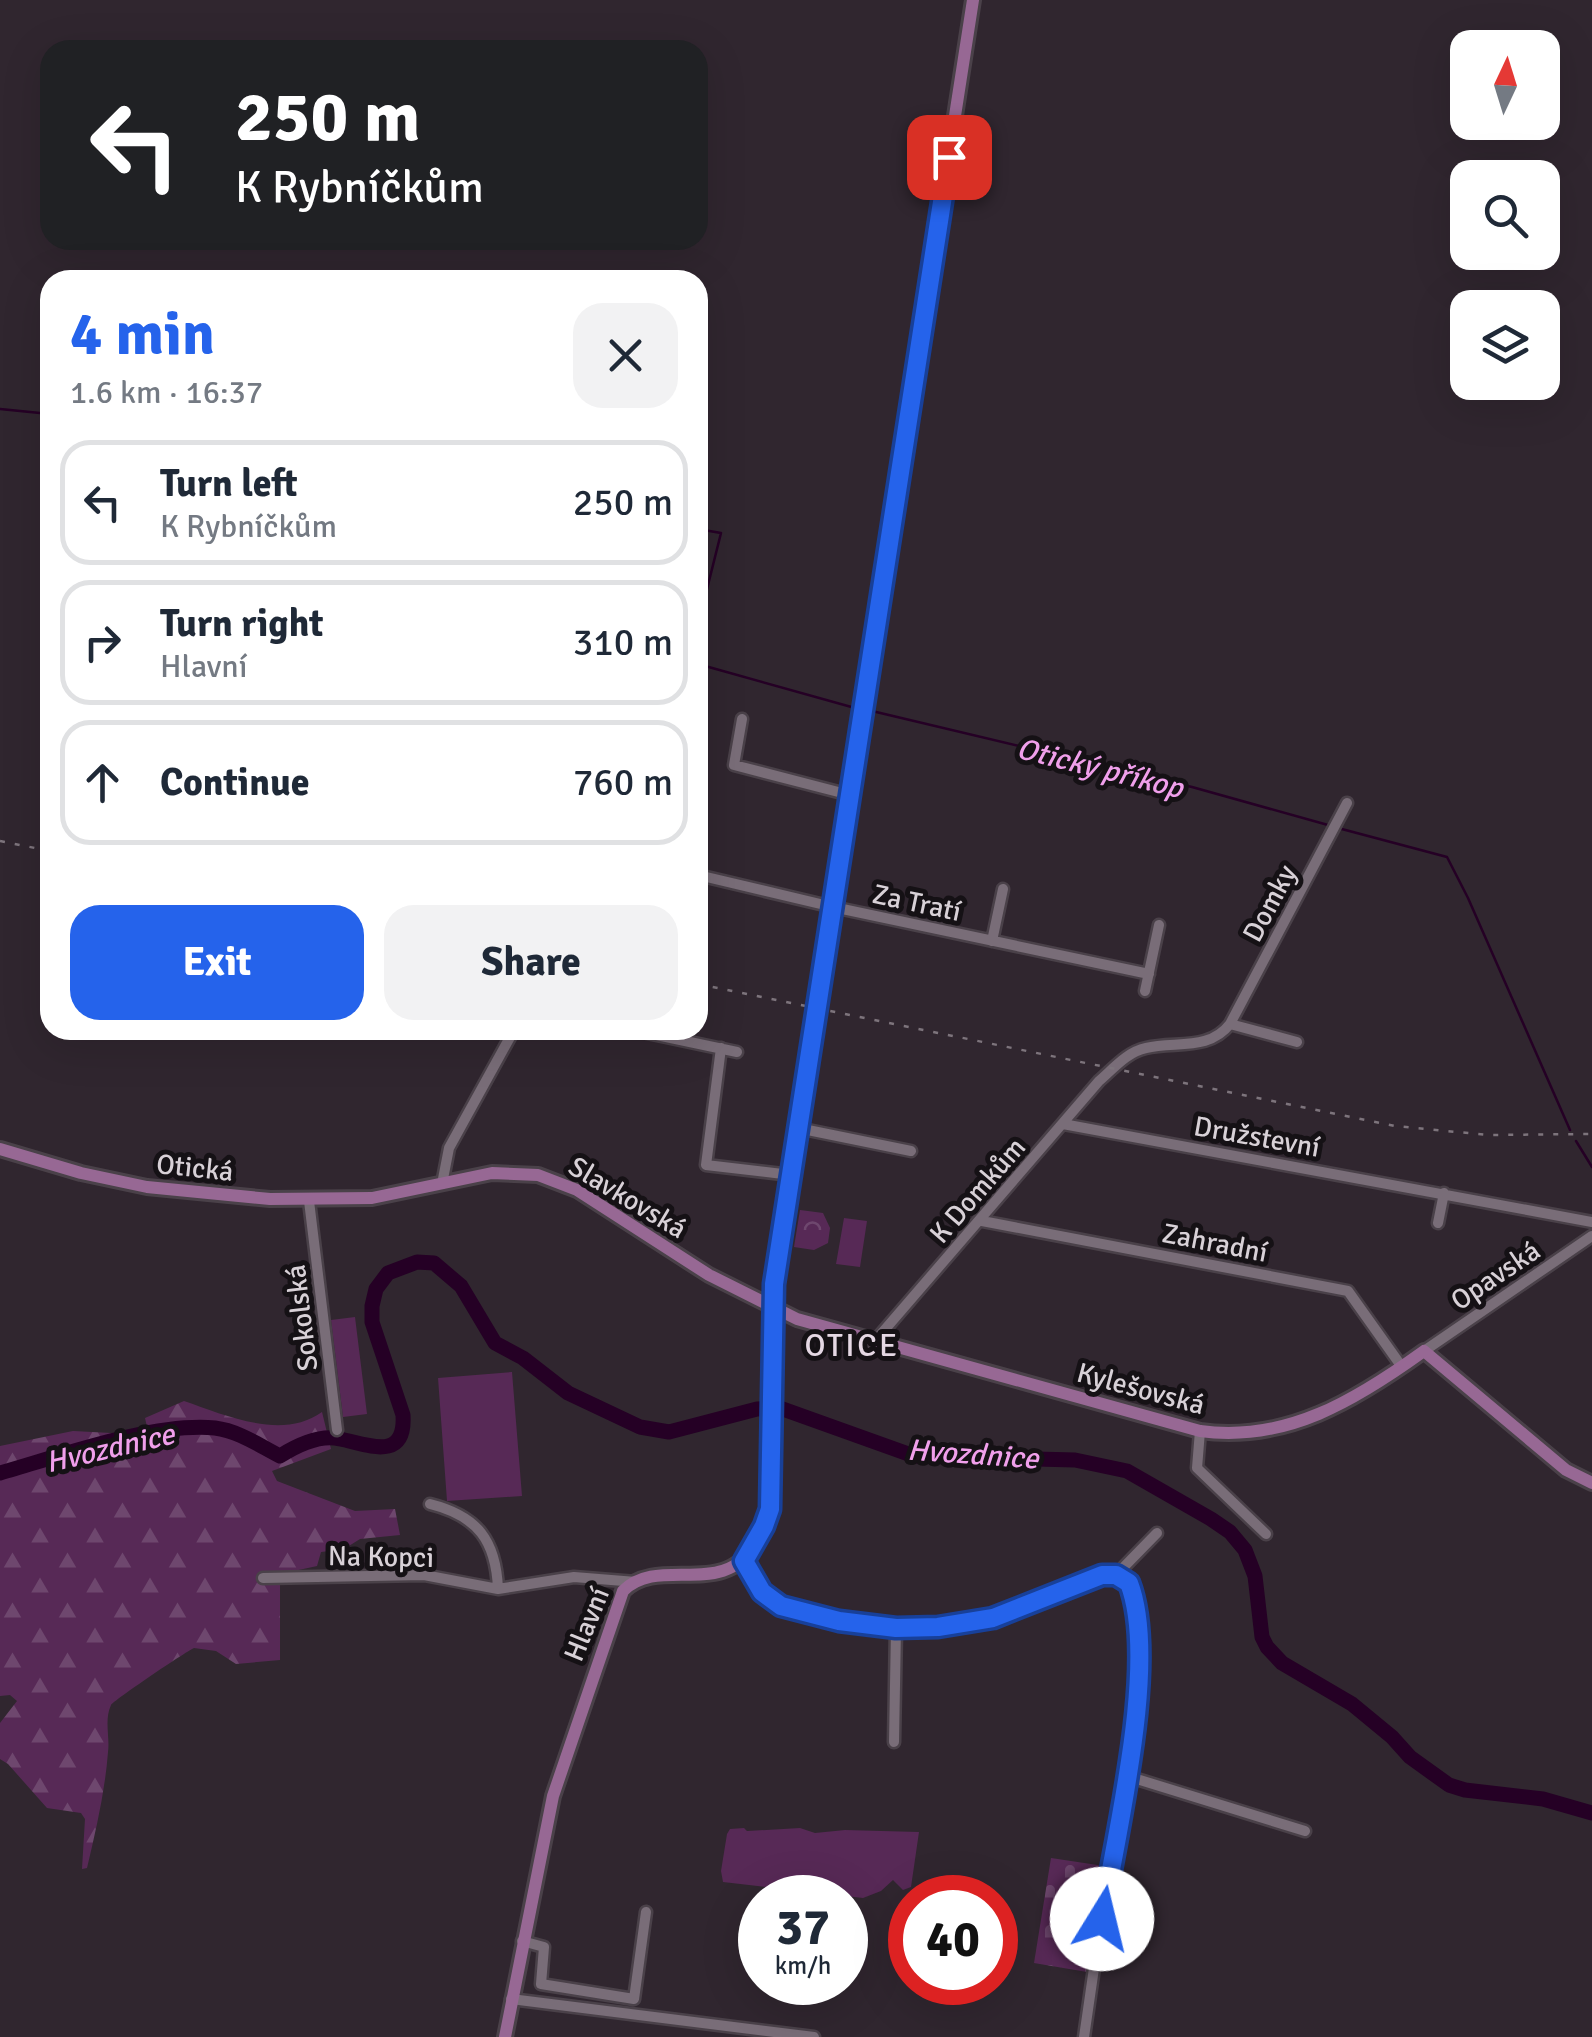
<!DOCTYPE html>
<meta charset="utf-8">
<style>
:root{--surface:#fff;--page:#f2f2f3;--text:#1f2937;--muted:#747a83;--line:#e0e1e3;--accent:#2563eb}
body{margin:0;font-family:Signika,sans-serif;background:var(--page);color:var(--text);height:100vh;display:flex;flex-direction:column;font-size:38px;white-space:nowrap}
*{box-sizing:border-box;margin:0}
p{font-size:32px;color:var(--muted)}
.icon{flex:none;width:55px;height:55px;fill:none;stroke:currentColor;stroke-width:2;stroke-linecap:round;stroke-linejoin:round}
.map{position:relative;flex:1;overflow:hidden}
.panel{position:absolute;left:40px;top:270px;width:668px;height:770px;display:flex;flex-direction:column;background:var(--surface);border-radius:30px;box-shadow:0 10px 40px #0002}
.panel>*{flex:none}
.banner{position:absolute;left:40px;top:40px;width:668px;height:210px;border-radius:30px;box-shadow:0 10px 40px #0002;background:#202124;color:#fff;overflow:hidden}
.needle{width:65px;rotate:4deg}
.fabs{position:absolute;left:1450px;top:30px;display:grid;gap:20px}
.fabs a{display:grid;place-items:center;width:110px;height:110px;border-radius:20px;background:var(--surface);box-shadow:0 10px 40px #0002;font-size:50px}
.speed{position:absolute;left:738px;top:1875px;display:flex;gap:20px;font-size:50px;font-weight:700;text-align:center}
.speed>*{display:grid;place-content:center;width:130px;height:130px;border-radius:50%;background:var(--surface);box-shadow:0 10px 40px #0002;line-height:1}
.speed small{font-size:25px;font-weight:400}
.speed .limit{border:15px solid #d22;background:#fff;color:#111}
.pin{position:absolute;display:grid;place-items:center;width:85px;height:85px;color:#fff;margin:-42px;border-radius:20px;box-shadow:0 5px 15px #0006}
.me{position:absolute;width:110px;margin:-55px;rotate:9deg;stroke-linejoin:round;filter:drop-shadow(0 0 8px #0008)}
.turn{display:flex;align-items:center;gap:35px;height:210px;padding:0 30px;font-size:45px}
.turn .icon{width:130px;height:130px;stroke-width:2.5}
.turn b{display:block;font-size:70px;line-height:85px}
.round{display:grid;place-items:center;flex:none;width:105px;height:105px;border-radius:30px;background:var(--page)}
.summary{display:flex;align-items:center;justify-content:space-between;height:170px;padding:0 30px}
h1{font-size:60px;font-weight:700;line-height:75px;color:var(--accent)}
.cta{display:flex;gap:20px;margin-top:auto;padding:20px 30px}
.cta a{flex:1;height:115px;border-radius:30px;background:var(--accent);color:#fff;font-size:40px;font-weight:700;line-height:115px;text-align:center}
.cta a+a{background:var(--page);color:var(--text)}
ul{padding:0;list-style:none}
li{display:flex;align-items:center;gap:30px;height:125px;margin:0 20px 15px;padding:0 10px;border:5px solid var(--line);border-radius:30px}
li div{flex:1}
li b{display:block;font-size:38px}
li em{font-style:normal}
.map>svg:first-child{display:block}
.grass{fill:#572956}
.forest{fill:url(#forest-firs)}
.cemetery{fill:url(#cemetery-stones)}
.park{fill:url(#park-crowns)}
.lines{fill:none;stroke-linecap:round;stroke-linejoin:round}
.stream{stroke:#250025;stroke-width:2.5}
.river{stroke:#250025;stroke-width:15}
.minor-casing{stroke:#4a4149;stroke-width:15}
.major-casing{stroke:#4a4149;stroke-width:18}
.minor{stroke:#796d78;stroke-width:10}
.major{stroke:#976894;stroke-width:12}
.rail{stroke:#7d747c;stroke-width:2.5;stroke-dasharray:5 10;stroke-linecap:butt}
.route-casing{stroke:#184099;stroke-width:25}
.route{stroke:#2563eb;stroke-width:18}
.labels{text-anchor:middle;stroke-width:10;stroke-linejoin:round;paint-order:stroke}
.street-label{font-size:28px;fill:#d8d1d7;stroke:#151115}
.water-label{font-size:30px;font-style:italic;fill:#f09feb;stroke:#151115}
.quarter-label{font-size:32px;letter-spacing:2.5px;fill:#e5d8e4;stroke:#151115}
</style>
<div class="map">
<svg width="1592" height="2037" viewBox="0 0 1592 2037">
<defs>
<pattern id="forest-firs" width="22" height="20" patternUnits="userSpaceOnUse" patternTransform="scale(2.5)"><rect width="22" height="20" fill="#572956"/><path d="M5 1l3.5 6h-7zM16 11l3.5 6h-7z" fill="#6e476e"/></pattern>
<pattern id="cemetery-stones" width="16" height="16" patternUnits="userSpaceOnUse" patternTransform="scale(2.5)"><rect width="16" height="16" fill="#572956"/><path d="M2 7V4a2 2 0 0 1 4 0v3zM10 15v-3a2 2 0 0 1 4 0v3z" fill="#6e476e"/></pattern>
<pattern id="park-crowns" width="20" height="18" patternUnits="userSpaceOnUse" patternTransform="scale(2.5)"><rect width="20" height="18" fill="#572956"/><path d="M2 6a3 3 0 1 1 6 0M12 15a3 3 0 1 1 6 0" fill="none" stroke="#6e476e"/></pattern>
</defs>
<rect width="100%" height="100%" fill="#30262f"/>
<!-- grass -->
<path class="grass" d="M844,1218l23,3 -7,46 -24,-3z
M355,1317l12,97 -24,3 -12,-97z
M512,1372l10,124 -75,5 -9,-123z
M744,1828l3,3 53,-3 15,5 30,-3 74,2 -8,55 -8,3 -10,-10 -12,11 -18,7 -140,-16 -2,-11 6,-37 3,-5z"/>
<!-- forest -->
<path class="forest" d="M184,1401c41,14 98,40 138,11l9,37 -59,22 5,10 78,30 40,-2 5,26 -40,4 -16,10 -23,3 -4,14 -37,8v86l-44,4 -20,-13 -22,-3c-9,4 -81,53 -83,57 -7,15 -1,32 -3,47 -3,39 -12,78 -21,116l-5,1 3,-50 -4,-6 -34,-5 -39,-44 -8,-5v-36l17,-22 -7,-6 -10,1v-250l73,-15 76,4 -4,-17z"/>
<!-- cemetery -->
<path class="cemetery" d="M1051,1858l53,8 -17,106 -53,-9z"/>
<!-- park -->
<path class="park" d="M800,1210l23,3 7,15 -2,15 -14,7 -20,-3z"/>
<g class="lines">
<!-- stream -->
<path class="stream" d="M0,409l50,5
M698,529l23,4 -23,92
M698,664l157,44
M872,711l320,76 136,38
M1338,828l109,29 21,41 102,232
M1576,1141l16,26"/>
<!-- river -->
<path class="river" d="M0,1473c60,-17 154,-51 215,-45 24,3 45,18 65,28 16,-10 40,-22 60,-17 26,5 66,24 63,-24l-31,-93v-16l4,-17 12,-16 29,-11 17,1 27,23 34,57 28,15 45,35 72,34 29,5 88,-23 23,-1 134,48 161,4 52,11 84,48 19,13 15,18 10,26 7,61 5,10 15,16 70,41 40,33 18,20 39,28 16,5 78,9 49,14"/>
<!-- minor casing -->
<g class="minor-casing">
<path id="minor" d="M742,719l-8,46 116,30
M698,875l135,32 316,67
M992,941l11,-52
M1145,991l14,-66
M1230,1024l67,18
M633,1030l104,22
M721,1048l-15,117 85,10
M1063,1124l529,98
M798,1128l113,23
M442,1184l7,-36 65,-118
M309,1201l28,229
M982,1221l366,70 54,76
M1438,1223l6,-30
M875,1341l224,-260c15,-13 28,-29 47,-33 30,-7 63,3 84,-24l117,-221
M1424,1351l168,-115
M1200,1431l-3,37 69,66
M430,1504c48,12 66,37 68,85
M744,1561l18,31 19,14 58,15 57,7 42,-1 55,-9 109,-43h14l13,8c26,64 -4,204 -17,272 -11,61 -19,121 -28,182
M1116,1575l41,-42
M263,1578l161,-3 74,14 76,-12 62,5
M894,1742l2,-114
M1127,1776l178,55
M522,1941l22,6 -3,37 93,15 12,-87
M511,1999l303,38"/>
</g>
<!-- major casing -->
<g class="major-casing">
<path id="major" d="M0,1149l81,24 66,14 123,12 102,-1 120,-25 46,2 39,15 132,85 88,44 403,112c86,12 156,-31 224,-80l142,119 26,13
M505,2037l48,-241 70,-205c37,-37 101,10 133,-49 8,-15 13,-27 14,-45l1,-189 7,-54 195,-1254"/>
</g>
<!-- minor -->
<use href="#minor" class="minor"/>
<!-- major -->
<use href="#major" class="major"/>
<!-- rail -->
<path class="rail" d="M0,841l50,10
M698,984l697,142 93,9 104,-1"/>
</g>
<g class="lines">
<!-- route casing -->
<g class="route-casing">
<path id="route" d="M949,157l-175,1127 -4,225 -6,17 -20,35 18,31 19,14 58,15 57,7 42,-1 55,-9 109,-43h14l13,8c30,78 -13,251 -27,336"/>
</g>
<!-- route -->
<use href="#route" class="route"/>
</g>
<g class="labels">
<!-- street labels -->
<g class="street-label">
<text transform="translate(917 902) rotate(12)" y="10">Za Tratí</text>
<text transform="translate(1269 903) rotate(-62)" y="10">Domky</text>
<text transform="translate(1257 1136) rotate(10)" y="10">Družstevní</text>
<text transform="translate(195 1167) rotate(6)" y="10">Otická</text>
<text transform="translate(977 1190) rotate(-49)" y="10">K Domkům</text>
<text transform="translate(628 1197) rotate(31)" y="10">Slavkovská</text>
<text transform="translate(1215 1242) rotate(11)" y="10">Zahradní</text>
<text transform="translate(1495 1275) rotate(-34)" y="10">Opavská</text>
<text transform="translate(301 1318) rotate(-97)" y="10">Sokolská</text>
<text transform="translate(1141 1388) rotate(15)" y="10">Kylešovská</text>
<text transform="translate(381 1556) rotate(1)" y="10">Na Kopci</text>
<text transform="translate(586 1624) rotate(-68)" y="10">Hlavní</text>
</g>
<!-- water labels -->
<g class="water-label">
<text transform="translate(1100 768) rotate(14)" y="10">Otický příkop</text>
<text transform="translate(110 1448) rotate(-13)" y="10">Hvozdnice</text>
<text transform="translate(973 1454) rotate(4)" y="10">Hvozdnice</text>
</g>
<!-- quarter labels -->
<g class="quarter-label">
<text x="852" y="1356">OTICE</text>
</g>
</g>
</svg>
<div class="fabs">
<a><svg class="needle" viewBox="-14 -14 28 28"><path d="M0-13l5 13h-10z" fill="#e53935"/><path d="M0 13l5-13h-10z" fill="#747a83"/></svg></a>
<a><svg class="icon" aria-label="search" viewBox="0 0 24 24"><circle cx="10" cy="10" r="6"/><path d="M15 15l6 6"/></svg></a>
<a><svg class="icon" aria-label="layers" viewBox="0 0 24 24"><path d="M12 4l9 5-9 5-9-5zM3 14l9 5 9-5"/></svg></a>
</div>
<div class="speed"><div>37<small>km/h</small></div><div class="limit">40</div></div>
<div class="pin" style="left:949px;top:157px;background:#d93025"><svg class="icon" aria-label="arrive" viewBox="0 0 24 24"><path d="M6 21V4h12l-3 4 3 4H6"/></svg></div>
<svg class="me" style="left:1102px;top:1919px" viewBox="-20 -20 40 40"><circle r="19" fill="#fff"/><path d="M0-13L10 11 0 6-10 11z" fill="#2563eb"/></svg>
<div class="banner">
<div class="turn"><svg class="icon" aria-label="left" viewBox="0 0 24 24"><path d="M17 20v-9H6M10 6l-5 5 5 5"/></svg><div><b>250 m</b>K Rybníčkům</div></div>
</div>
<section class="panel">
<div class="summary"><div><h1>4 min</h1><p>1.6 km · 16:37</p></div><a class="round"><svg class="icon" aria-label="close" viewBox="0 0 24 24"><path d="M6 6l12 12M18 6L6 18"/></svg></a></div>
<ul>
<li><svg class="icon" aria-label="left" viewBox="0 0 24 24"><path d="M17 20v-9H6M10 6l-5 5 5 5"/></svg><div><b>Turn left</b><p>K Rybníčkům</p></div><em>250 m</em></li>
<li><svg class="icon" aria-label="right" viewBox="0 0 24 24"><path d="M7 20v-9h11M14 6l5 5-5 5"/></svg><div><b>Turn right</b><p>Hlavní</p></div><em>310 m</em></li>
<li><svg class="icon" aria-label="ahead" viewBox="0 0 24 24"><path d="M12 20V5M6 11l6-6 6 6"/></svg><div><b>Continue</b></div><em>760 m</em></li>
</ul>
<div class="cta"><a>Exit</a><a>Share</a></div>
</section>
</div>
